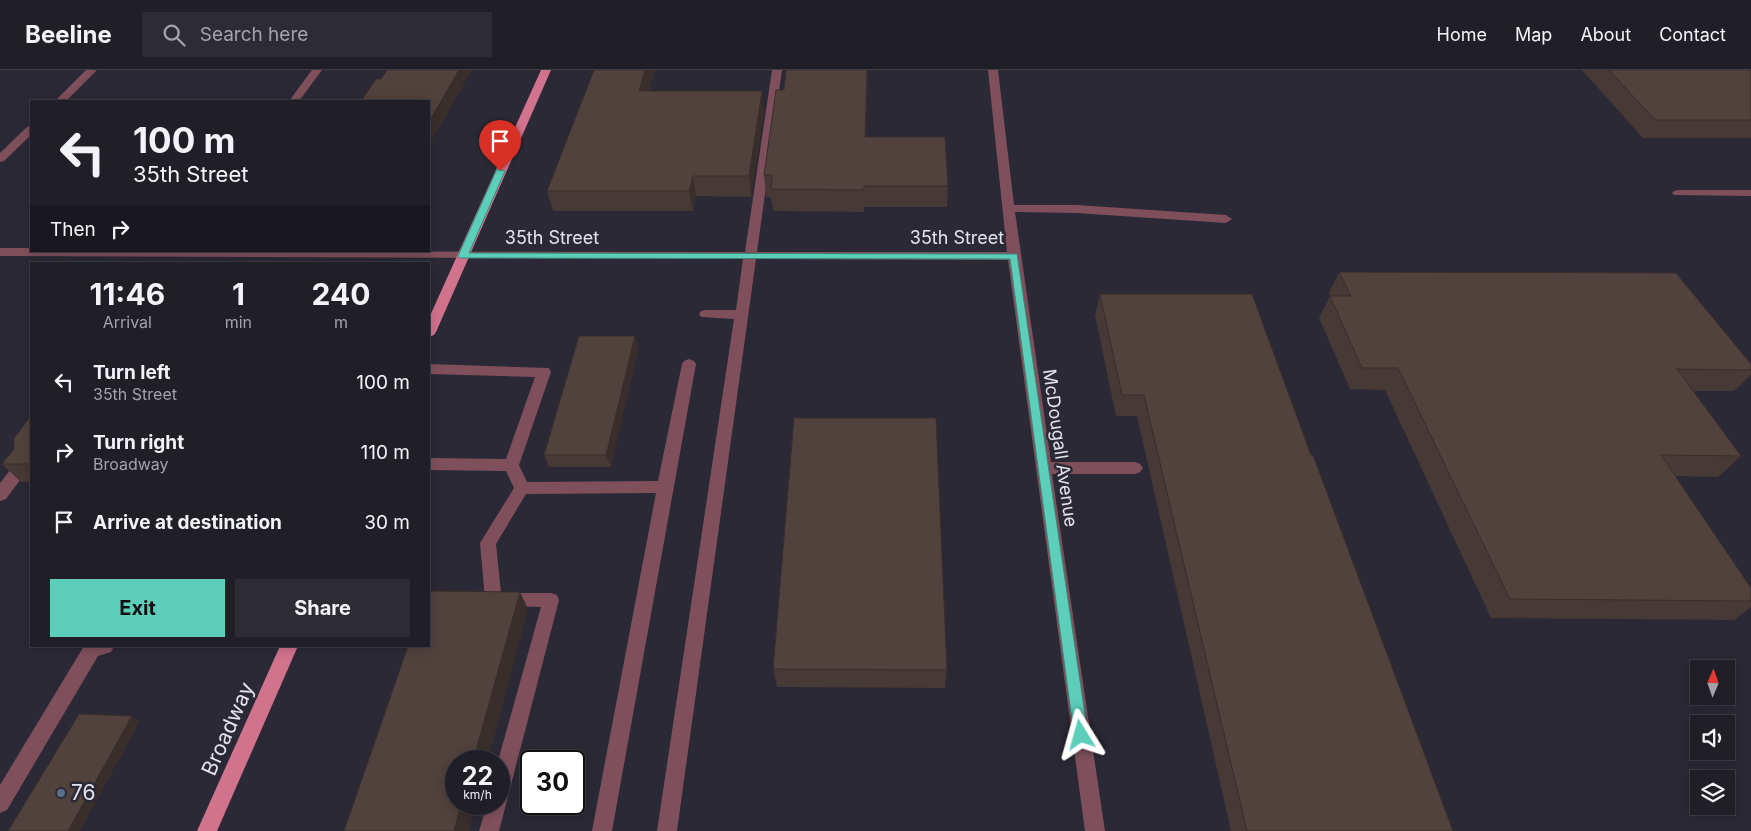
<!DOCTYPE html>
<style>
:root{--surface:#201f28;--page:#2d2c34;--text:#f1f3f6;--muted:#a2a2a8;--line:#3d3d45;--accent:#5cceba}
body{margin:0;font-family:Inter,sans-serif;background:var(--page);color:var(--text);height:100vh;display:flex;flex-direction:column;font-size:19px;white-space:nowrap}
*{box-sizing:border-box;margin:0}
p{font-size:16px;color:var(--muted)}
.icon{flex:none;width:28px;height:28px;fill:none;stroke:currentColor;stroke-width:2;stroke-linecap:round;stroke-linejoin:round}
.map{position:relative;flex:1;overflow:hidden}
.details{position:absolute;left:30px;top:192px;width:400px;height:385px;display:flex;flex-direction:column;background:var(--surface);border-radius:0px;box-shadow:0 2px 12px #0003,0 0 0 1px var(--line)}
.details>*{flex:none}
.guide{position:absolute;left:30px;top:30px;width:400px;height:152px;border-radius:0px;box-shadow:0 2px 12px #0003,0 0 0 1px var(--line);background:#201f28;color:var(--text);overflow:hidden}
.needle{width:32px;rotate:2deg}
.controls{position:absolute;left:1690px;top:590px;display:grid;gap:10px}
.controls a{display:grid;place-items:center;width:45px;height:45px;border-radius:0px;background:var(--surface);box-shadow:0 2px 12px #0003,0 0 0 1px var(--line);font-size:25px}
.speed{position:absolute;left:445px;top:680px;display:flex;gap:10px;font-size:25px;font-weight:700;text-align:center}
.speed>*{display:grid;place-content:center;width:65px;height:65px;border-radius:50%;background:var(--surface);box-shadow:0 2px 12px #0003,0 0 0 1px var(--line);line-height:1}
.speed small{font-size:12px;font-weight:400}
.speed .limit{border:2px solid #111;border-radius:8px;background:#fff;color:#111}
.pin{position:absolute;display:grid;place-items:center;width:42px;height:42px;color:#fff;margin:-51px -21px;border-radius:50% 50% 50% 0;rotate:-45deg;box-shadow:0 0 5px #0007}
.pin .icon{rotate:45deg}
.me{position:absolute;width:55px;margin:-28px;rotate:352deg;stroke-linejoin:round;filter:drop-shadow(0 0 4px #0008)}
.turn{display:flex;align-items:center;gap:18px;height:105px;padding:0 20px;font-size:22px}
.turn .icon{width:65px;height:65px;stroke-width:2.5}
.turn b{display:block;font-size:35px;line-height:42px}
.then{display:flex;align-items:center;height:48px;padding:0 20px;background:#0003;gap:10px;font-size:19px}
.eta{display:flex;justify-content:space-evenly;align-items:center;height:85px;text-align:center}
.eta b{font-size:30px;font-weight:700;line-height:35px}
.cta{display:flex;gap:10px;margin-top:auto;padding:10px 20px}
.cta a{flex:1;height:58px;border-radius:0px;background:var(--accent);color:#111;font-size:20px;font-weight:700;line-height:58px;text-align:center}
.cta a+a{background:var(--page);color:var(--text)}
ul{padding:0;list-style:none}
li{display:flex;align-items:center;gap:15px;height:70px;padding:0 20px}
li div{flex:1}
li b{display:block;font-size:19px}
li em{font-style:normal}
header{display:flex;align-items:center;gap:30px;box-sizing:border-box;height:70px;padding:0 25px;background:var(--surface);border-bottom:1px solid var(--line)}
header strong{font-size:24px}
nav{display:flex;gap:28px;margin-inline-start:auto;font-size:18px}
.search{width:350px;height:45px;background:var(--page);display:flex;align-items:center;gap:12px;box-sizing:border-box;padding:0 18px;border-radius:0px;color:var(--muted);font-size:19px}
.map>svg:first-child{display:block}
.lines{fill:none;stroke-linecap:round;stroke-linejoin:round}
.minor{fill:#7f505c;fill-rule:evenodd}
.major{fill:#d2738d;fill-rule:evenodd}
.wall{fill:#473935}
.shaded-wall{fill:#392e2b}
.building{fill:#52423e;stroke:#392e2b}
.route{fill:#5cceba;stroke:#3c8679}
.service-dot{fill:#5c6f8a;stroke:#2a2935;stroke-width:2}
.labels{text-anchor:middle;stroke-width:5;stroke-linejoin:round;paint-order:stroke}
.street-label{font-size:18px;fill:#e4e3ec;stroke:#2a2935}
.near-street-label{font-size:21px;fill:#e4e3ec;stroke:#2a2935}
.near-poi-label{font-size:21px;fill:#e4e3ec;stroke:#2a2935;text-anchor:start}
</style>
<header>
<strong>Beeline</strong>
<div class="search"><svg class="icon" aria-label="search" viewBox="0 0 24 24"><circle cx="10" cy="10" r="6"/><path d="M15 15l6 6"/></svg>Search here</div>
<nav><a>Home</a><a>Map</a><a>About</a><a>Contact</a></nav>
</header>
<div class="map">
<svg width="1751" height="761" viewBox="0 0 1751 761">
<rect width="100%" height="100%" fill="#2a2935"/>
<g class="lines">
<!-- minor -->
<path class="minor" d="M86,0h11l-31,31h-11z
M312,0h10l-23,31h-10z
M772,0h10l-25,182h250l-19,-182h10l16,135h62l150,10 6,4 -6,4 -150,-10 -61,-1 36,250h84l5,2 3,4 -3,4 -5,2h-83l53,357h-20l-77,-571 -252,-1 -79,572h-20l77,-512 -33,-2 -2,-3 2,-3 5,-1h30l7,-51 -743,-3v-8h31v3l714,1z
M31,56v9l-27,26 -4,1v-9l27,-26z
M1678,120h73v6l-77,-1 -2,-2 2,-2z
M689,289l5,2 2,3 -84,467h-20l64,-338 -130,1 -30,50 5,49h50l6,2 2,5 -60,231h-20l8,-27h12l-1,-43 43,-154 -37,-1c-6,-2 -11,0 -17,-2l-2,-5 -5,-56 34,-55 -8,-17 -77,-1v-12l77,1 29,-82 -106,-3v-10l120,4 2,4 -32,93 8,17 131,-1 24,-117 2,-3z
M31,378v17l-25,34 -6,2v-18l26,-33z
M84,576h30l-3,6 -13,4 -91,154 -7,3v-28z"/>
<!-- major -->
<path class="major" d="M541,0h10l-115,262 -2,3 -5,2v-19z
M280,576h18l-81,185h-20z"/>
</g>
<!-- wall -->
<path class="wall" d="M594,0h61l-6,21 115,20 -13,86 -55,-1 -3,15h-140l-6,-20z
M786,0h82l-2,67 82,49 -1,21h-83v5l-91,-1 -2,-14h-5l-2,-22 20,-85z
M1582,0h169v68h-108z
M1339,202l412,92v11l-17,16h-41l48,65 -23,21 -43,-1 76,112v19l-17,13 -243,-2 -106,-228 -35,-1 -31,-71 11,-22 -1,-3z
M1100,224l211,161 142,376h-222l-94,-415h-21l-21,-101z
M635,266l3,13 -27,118h-62l-5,-12z
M31,346v66h-10l-19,-18 12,-15z
M773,599l174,1 -2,18 -168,-1z"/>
<!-- shaded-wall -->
<path class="shaded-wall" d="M459,0h13l-43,76v-24z
M645,0h10l-12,40 -4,-19z
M867,0h1l-3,88v-21z
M762,21l2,20 -13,86 -2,-21z
M693,106l3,20 -3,15 -4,-20z
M635,266l3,13 -27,118 -5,-12z
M520,522l8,17 -40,152h-15z
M132,646l8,5 -60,110h-12z
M461,734h15l-7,27h-15z"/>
<!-- building -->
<path class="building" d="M387,0h72l-30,52v-21h-68l15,-22h5z
M594,0h51l-6,21h123l-13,85h-56l-4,15h-142z
M786,0h81l-2,67h80l3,49h-84v4l-93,-1 1,-14h-8l12,-85h8z
M1609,0h142v50h-96z
M1339,202l337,1 75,91v6l-74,-1 64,87 -80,-1 90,133v13l-241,-2 -112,-231h-36l-32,-72h21z
M1100,224h152l59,161h2l140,376h-206l-103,-436h-22z
M579,266h56l-29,119h-62z
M31,346v48h-29l12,-15v-11z
M794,348h142l11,252 -174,-1z
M429,521l91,1 -47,169h-17v43h5l-7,27h-110l64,-185h21z
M79,644l53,2 -64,115h-60z"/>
<!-- route -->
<path class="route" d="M497,99l8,2 -36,82 548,1 71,481 -2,5 -5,2 -5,-2 -2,-5 -64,-476 -550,-1 -2,-2z"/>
<!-- markers -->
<circle class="service-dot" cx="61" cy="723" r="5"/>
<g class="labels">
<!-- street labels -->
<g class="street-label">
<text x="552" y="174">35th Street</text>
<text x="957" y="174">35th Street</text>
<text transform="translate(1060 378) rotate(82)" y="6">McDougall Avenue</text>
</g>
<!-- near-street labels -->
<g class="near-street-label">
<text transform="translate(228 659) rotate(-66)" y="7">Broadway</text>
</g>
<!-- near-poi labels -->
<g class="near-poi-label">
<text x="71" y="730">76</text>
</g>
</g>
</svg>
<div class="controls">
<a><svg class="needle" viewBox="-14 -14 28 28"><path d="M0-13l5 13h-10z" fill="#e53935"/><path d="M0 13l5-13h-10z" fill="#a2a2a8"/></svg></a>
<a><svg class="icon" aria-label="sound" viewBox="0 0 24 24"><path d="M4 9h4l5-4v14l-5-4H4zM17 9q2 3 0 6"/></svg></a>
<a><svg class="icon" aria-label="layers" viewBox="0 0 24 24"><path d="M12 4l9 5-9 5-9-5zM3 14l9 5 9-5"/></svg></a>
</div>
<div class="speed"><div>22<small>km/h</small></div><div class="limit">30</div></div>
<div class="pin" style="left:500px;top:101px;background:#d93025"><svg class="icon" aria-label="arrive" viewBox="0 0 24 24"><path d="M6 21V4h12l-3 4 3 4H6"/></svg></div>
<svg class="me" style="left:1081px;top:665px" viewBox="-20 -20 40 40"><path d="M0-17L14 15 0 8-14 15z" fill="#5cceba" stroke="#fff" stroke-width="4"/></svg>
<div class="guide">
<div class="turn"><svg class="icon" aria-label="left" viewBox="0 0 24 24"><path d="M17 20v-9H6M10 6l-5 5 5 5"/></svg><div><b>100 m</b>35th Street</div></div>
<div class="then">Then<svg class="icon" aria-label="right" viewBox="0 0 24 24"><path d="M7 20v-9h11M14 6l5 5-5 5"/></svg></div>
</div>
<section class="details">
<div class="eta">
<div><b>11:46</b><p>Arrival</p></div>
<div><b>1</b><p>min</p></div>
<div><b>240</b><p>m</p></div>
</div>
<ul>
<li><svg class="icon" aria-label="left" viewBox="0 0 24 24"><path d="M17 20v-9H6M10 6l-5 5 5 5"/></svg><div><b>Turn left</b><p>35th Street</p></div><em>100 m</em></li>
<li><svg class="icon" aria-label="right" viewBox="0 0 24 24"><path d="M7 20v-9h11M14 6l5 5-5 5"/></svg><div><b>Turn right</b><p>Broadway</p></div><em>110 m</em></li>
<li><svg class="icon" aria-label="arrive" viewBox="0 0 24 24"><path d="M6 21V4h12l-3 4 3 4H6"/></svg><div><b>Arrive at destination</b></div><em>30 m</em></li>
</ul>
<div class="cta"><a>Exit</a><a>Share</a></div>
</section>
</div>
